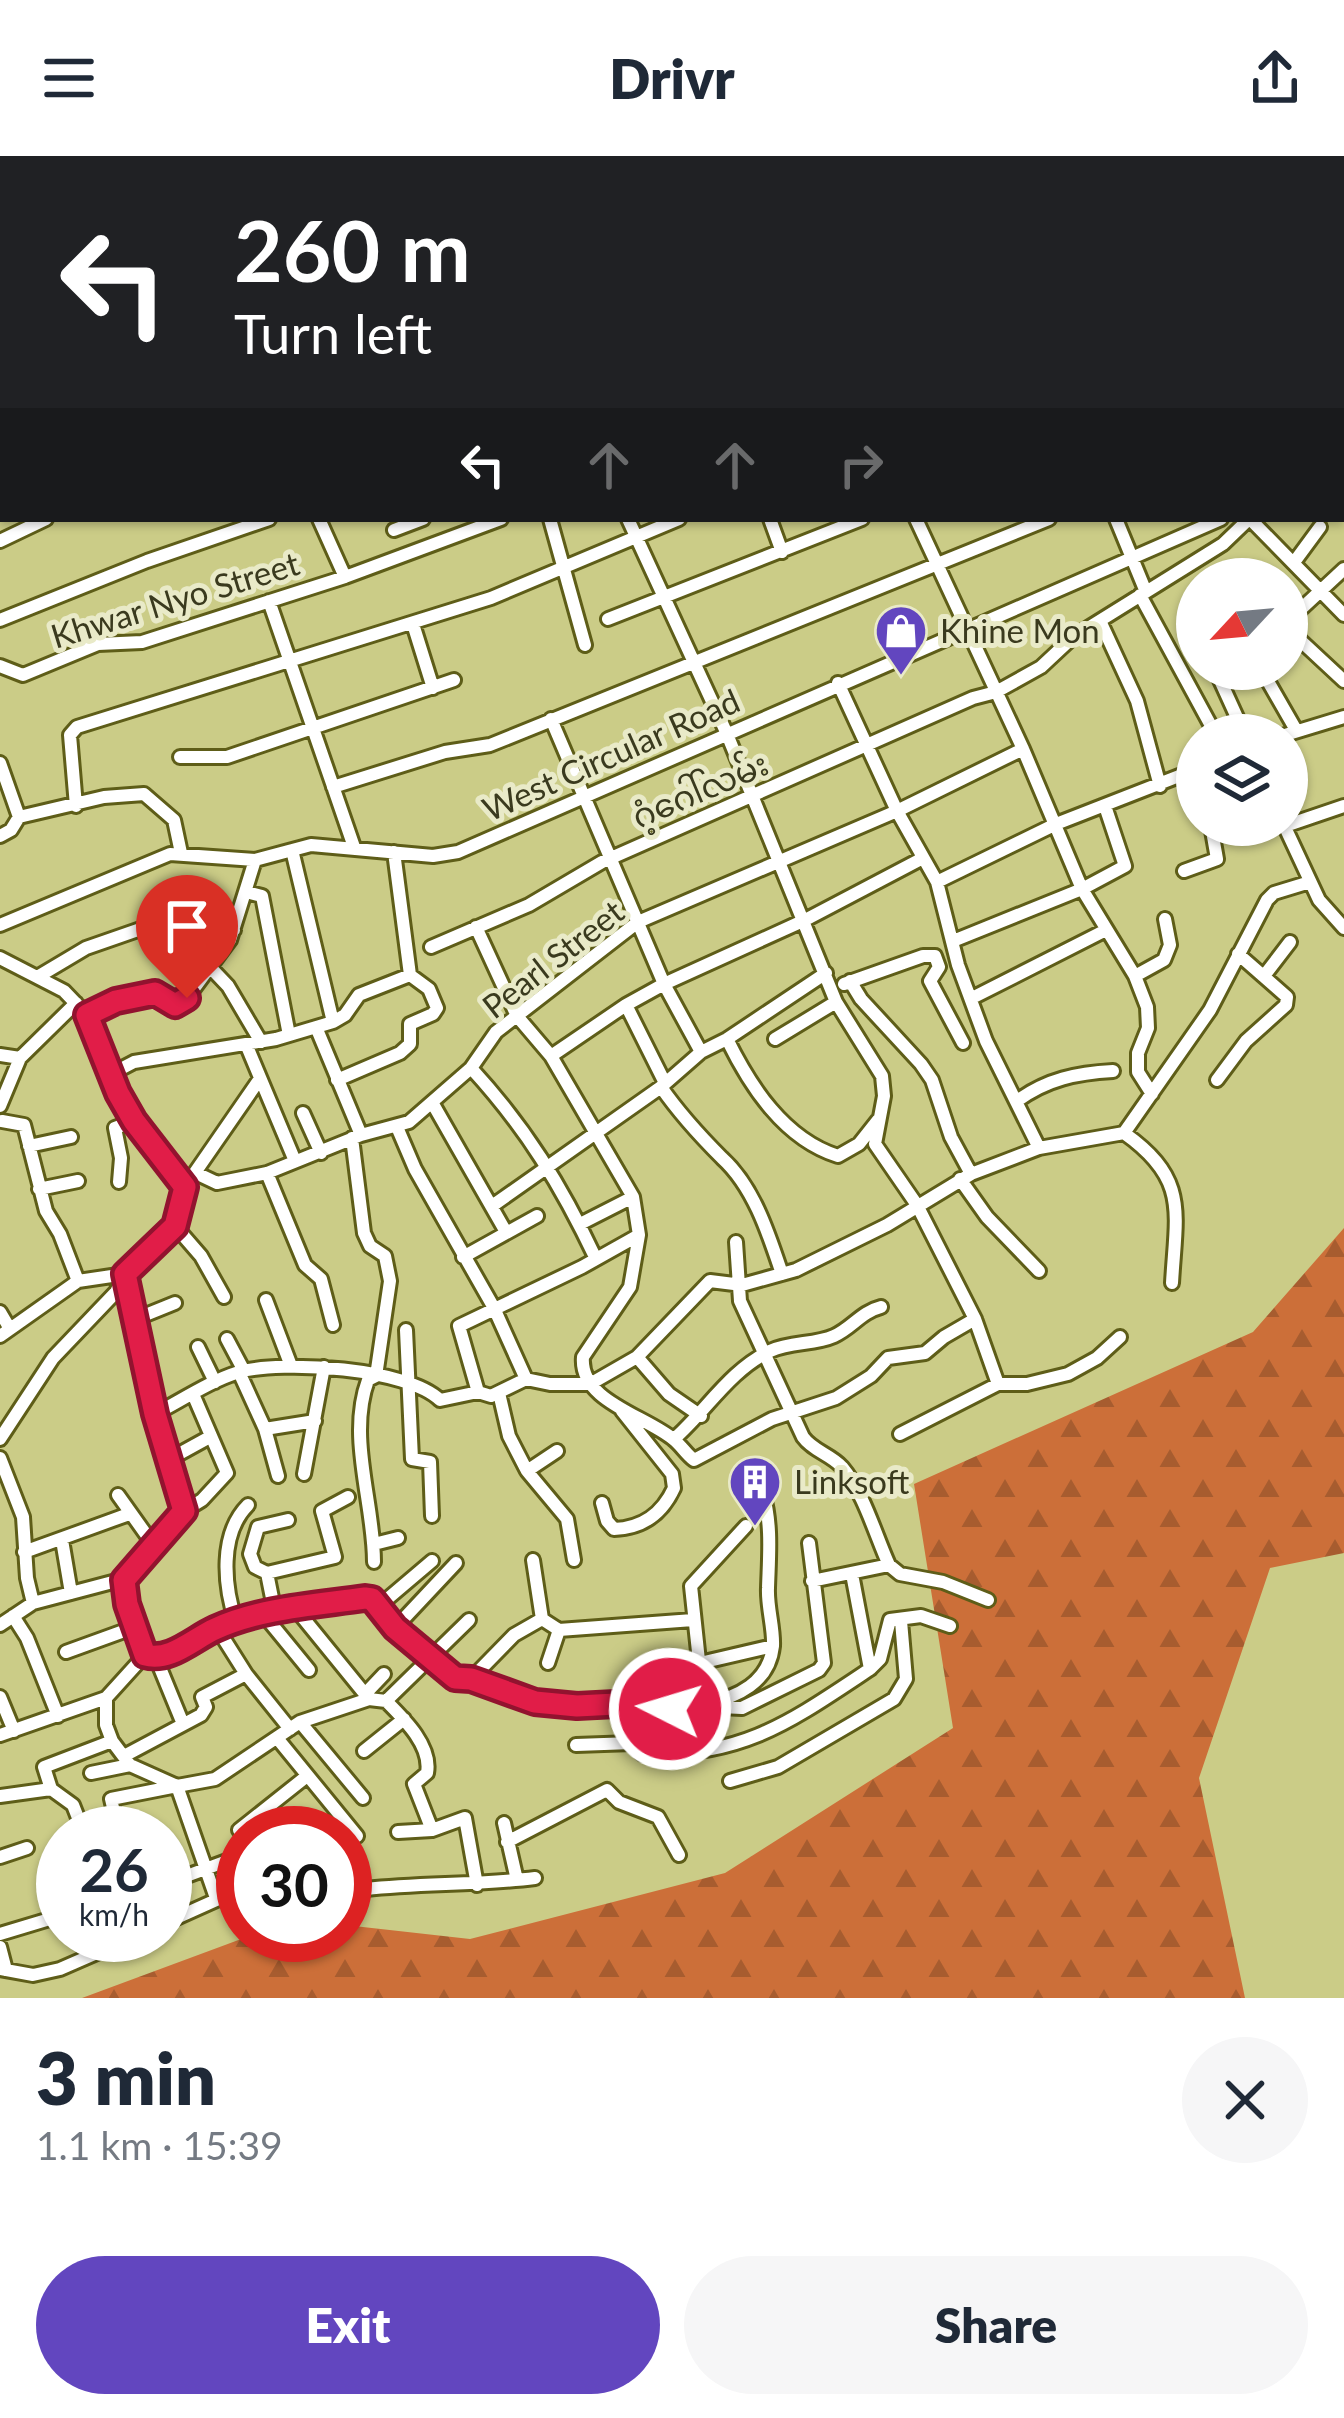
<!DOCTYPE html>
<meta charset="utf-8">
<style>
:root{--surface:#fff;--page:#f6f6f7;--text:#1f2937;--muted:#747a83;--accent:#6246bf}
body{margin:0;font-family:Lato,"Noto Sans Myanmar",sans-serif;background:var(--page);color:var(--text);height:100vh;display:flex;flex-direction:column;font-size:45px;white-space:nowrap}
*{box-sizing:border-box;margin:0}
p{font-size:39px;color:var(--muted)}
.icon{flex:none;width:66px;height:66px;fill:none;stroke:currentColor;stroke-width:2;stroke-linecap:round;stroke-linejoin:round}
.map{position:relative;height:1842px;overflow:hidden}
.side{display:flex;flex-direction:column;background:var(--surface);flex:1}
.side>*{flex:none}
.guide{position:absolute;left:0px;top:0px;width:1344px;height:366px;box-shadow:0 3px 9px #0004;background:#202124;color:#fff;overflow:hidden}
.needle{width:78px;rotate:244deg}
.controls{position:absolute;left:1176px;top:402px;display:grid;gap:24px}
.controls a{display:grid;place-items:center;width:132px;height:132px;border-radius:50%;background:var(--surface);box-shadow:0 3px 9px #0004;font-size:60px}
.speed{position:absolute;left:36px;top:1650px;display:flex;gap:24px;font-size:60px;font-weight:700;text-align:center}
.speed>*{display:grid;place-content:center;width:156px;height:156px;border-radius:50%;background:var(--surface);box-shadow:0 3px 9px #0004;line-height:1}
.speed small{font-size:30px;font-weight:400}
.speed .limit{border:18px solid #d22;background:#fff;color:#111}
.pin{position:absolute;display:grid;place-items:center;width:102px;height:102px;color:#fff;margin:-123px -51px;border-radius:50% 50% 50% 0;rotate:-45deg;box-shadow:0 0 12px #0007}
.pin .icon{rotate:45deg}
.me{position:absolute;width:132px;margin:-66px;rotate:275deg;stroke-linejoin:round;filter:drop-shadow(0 0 9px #0008)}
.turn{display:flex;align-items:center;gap:42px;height:252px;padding:0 36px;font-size:54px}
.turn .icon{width:156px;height:156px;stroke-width:2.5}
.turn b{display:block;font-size:84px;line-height:102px}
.lanes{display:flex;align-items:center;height:114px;padding:0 36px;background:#0003;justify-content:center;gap:60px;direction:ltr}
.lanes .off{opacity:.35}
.round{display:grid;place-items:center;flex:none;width:126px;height:126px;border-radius:63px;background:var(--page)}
.overview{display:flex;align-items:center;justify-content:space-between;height:204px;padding:0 36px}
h1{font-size:72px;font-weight:800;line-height:90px}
.primary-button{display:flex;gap:24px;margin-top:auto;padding:24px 36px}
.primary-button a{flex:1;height:138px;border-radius:72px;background:var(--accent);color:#fff;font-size:48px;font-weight:800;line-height:138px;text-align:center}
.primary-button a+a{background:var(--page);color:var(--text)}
header{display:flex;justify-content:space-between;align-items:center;height:156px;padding:0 36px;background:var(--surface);font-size:54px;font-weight:800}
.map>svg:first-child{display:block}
.forest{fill:url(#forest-firs)}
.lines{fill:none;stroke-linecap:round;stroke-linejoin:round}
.minor-casing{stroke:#5e5d18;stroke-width:18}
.highway-casing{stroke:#857eb0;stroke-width:24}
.minor{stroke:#fff;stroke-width:12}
.highway{stroke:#ada2fe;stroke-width:18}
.route-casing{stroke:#92132f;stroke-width:30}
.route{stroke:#e11d48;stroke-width:21}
.labels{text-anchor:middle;stroke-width:10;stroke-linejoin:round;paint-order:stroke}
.street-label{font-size:33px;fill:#3a3a1e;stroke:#e9eac8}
.poi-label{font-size:33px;fill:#3a3a1e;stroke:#e9eac8;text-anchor:start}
</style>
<header><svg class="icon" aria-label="menu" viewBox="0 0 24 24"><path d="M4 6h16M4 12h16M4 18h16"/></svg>Drivr<svg class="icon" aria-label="share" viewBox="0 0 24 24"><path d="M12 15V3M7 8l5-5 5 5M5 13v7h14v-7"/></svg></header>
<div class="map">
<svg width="1344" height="1842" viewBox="0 0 1344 1842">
<defs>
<pattern id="forest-firs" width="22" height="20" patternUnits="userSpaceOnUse" patternTransform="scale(3)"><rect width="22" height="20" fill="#cc6f39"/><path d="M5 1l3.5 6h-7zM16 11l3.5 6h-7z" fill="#a75c2f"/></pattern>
</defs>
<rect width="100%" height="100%" fill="#cbcc87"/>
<!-- forest -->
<path class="forest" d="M1344,1072v325l-74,15 -71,210 46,220h-1163l170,-63h93v-10l125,14 255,-66 228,-145 -39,-244 339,-152z"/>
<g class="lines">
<!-- minor casing -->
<g class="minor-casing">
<path id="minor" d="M48,0l2,3
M209,0l2,3
M294,0l2,3
M377,0l1,3
M458,0l1,3
M752,0l1,3
M1115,0l1,3
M1291,0v3
M897,3l4,-3
M1083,3l8,-3
M1311,3l9,-3
M0,46l3,7
M1341,78l3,-2
M0,124l3,3
M1341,138l3,8
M0,181l3,5
M0,252l3,-2
M1341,252l3,-2
M1341,312h3
M319,363l26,58
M550,363l35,126
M628,363l99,215 109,268 46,74 2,20 -9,48 42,61 58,114 23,65
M770,363l12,33
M916,363l107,230 59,140 53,87 12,31 1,21 -10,25v19l14,22
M1116,363l30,73
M1250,363l94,96
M394,374l29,-11
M0,385l46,-22
M1295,405l25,-34
M1140,439l76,140
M269,445l85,246
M608,463l254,-100
M0,464l147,-59 122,-42
M1287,466l57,-53
M1101,467l36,78 23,85
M413,468l20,64
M1287,472l57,53
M0,510l23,9 75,-31 44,-2 203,-65 156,-58
M1215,513l30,66
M1261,513l35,61
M838,527l59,128 40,71 21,83 28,76 53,107
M551,563l113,265 37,68
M1285,579l59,-18
M180,601h47l227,-77
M0,607l19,54
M333,631l112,-35 45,-7 559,-226
M76,650l-6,-71 7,-8 414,-129 188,-79
M1284,669l35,75 25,28
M1285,670l59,-20
M0,680l11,-6 8,-13 85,-20 40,-3 30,26 7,33
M292,694l41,172
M1184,715l33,-12 -6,-34
M937,726l119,-58 141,-55
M246,736l16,4 27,139
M0,769l170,-71 85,6 56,-15 122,11 25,-4 763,-333
M476,771l41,89 34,40 82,141 6,38 -9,52 -47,70c-4,44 63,59 90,82 8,6 13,15 21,21l78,-41 64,-21 35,-22 17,-18 37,-5 19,-16 31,-18
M953,785l129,-52 43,-23 -20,-60
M431,791l98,-42 73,-43 371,-164 23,-6 45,-25 31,-29 151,-94 26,-25
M0,802l64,33 23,24 31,78 16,28 51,66
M209,810l19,20 33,56
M39,820l47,-28 69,-24 79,6
M1135,820l29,-16 6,-15 -5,-26
M1264,820l26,-34
M850,825l11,18 60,65 11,16 19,57 20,37
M844,828l79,-28h12l4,11 -9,14 33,62
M972,842l134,-68
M626,849l38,76
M87,859l29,-14 26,-2 13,-6 20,12 12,-7 43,-58 25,-80
M316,871l45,108
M727,883c23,47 57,100 111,117l21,-12 19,-24
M775,883l61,-37
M246,888l49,117
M0,899l20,3 56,-55
M551,900l75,-51 38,-21 141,-64 118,-62
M471,912c55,60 90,117 125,191
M111,918l23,-12 142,-23 57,-17 12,-7 14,-20 51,-20
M337,924l63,-27 10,-9v-20l23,-10 4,-6 -8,-19 -19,-14 -16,-123
M1217,924l29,-39 40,-36 1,-8 -49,-43
M661,931c18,26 39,49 61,71 32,29 47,77 60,116
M1017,945c30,-22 60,-28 96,-30
M433,948l73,128
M0,950l20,-48
M303,957l18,40
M2,965l22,4 22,86 14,23 18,47
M397,971l18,42 79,139 32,71
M1124,977l86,-123 57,-110 7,-7 36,-11
M352,982l12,95 6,13 15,10 5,25 -14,95 -8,4c-21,57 6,123 6,182
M29,990l42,-9
M267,1017l38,92 16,14 12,46
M198,1018l19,9 50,-10 94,-38 48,-13 62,-54 25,-36 142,-110 259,-111 126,-62
M960,1023l27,38 52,54
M119,1026l2,-24 -6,-30 19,-7
M39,1033l39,-8
M492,1050l169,-119 40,-35 26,-13 99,-66
M580,1068l53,-27
M175,1070l26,30 23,41
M736,1086l4,59 63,136c10,14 27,17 39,30 22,26 33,67 47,98
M463,1101l74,-41
M266,1144l25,66
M0,1156l10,17
M133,1164l42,-17
M406,1174l6,129 18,3 2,54
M0,1180l78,-55 47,-7 32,-28 18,-20 10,-39 74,-107
M227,1183l17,32
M198,1191l17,35
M637,1201l32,37 32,22
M239,1216l26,57 13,47
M478,1236l-19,-66 123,-59 57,-32
M499,1237l10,43 18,35 30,-20
M155,1258c27,-14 55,-33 84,-42 44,-12 168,-4 201,28l38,-8 13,4 35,-17 24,5h40l47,-27 73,-76 32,4 54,-15 91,-45 84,-51 68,-26 85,-15c65,46 52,79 48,150
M265,1273l50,-8
M900,1278l98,-50h29l41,-10 29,-16 23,-21
M0,1283l53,-81 63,-66 9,-18
M674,1283c33,-29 55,-68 96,-88 21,-10 44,-6 64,-15 18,-8 27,-24 47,-29
M0,1302l23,59 4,61 6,25
M168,1304l40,-22
M527,1315l40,48 7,41
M304,1318l20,-107
M118,1339l37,52
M602,1347l5,18 7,8c29,-1 48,-15 60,-41l-2,-14 -50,-63
M184,1355l18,-11 25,-27 -34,-79
M288,1364l-30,7 -8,27 5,13 12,6 68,-16 -13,-46 26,-14
M62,1384l9,53
M374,1388l24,-6
M24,1396l105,-38
M533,1404l9,59
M267,1417l8,40
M124,1423l3,24 18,52 -39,43v27l6,16 18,24 47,21 38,-7 85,-57 69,-23 17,2 83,-81
M812,1425l77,-16 11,9 43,8 45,18
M379,1450l53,-45
M295,1452l74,91
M264,1459l45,55
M13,1460l14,22 31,78
M236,1466c-12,-36 -17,-88 12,-117
M0,1469l33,-22 91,-24 60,-68 -29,-97 -30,-140
M217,1472l29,46 44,55
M395,1472l61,-65
M66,1496l69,-25
M145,1499c25,6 48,-16 70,-26 45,-21 102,-24 150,-31l7,1 23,29 60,50 16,1 64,24 42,3 39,-2 26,9 57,-7 43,2 77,-38 5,-7 -15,-120
M156,1502l27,66
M699,1505l-8,-75 55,-60
M548,1507l11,-33
M870,1513l10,-10 10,-39 31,-4 29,10
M657,1517l116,-27
M471,1523l43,-44 28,-16 17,11 134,-10
M366,1537l18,-19
M0,1541l14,34
M386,1545c18,18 46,45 41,72l-13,11 18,46
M706,1548c31,-7 63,-21 67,-58 1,-18 -6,-39 -5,-58 1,-33 4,-63 -5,-95
M642,1557l-10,30 10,11c100,4 148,-32 228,-85l-18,-95
M300,1566l63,76
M0,1579l106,-37
M277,1582l80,98
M576,1589l56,-2
M364,1595l40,-32
M124,1600l77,-41 5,-8 -4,-10 44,-23
M91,1617l39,-8
M730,1625l48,-14 116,-68 12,-20 -5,-58
M51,1633l22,16 9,23 34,-6
M0,1640l51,-7 -7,-22 68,-26
M504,1667l13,57
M239,1674l68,-54
M398,1676l34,-2 33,-12 12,67
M119,1677l-8,-34 66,-13 39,112
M279,1677l3,-2
M507,1686l100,-52 12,12 39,15 21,38
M0,1701l27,-9
M165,1728l78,-29
M366,1733c56,-6 113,-4 169,-11
M165,1767l78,-35
M0,1778l63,-19
M0,1791l6,23
M0,1813l33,6 27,-6 78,-34"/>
</g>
<!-- highway casing -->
<g class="highway-casing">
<path id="highway" d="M196,3l4,-3
M221,3l4,-3
M0,139l3,-2
M0,159l3,-2"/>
</g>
<!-- minor -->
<use href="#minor" class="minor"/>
<!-- highway -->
<use href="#highway" class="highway"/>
</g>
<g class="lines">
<!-- route casing -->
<g class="route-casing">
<path id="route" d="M187,842l-12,7 -20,-12 -39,8 -29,14 31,78 16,28 51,66 -10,39 -50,48 30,140 29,97 -60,69 3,24 18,51c25,7 48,-16 70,-26 45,-21 102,-24 150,-31l7,1 23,29 60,50 16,1 64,23 42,4 39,-2 26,9 28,-4"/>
</g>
<!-- route -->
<use href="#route" class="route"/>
</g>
<!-- icons -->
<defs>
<g id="shop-pin" transform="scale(2.7)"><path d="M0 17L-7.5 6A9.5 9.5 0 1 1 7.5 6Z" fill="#6246bf" stroke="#e9eac8"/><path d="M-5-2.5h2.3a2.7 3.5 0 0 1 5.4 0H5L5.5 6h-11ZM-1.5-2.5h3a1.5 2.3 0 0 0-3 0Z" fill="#fff"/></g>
<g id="building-pin" transform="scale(2.7)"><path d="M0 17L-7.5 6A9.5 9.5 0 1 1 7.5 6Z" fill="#6246bf" stroke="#e9eac8"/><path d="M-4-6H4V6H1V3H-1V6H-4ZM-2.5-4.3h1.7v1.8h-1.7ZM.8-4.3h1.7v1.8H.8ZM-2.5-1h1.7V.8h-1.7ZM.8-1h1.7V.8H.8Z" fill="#fff"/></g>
</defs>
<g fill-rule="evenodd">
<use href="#shop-pin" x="901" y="475"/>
<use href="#building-pin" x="755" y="1326"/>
</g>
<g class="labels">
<!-- street labels -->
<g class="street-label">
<text transform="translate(175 444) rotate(-17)" y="12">Khwar Nyo Street</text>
<text transform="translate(611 599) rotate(-24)" y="12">West Circular Road</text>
<text transform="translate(700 634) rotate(-23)" y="12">ဂံ့ဂေါ်လမ်း</text>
<text transform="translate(553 803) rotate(-38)" y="12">Pearl Street</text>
</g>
<!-- poi labels -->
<g class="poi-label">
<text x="940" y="487">Khine Mon</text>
<text x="794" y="1338">Linksoft</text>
</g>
</g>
</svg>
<div class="controls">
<a><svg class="needle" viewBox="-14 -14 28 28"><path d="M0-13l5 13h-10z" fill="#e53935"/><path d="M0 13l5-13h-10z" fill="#747a83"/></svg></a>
<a><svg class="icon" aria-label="layers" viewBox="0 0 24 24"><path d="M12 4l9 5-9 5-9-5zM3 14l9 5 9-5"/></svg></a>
</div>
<div class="speed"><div>26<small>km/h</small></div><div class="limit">30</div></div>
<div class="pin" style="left:187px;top:842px;background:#d93025"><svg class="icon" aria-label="arrive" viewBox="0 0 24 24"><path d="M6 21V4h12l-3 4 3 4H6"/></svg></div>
<svg class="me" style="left:670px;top:1553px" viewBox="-20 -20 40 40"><circle r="17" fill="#e11d48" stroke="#fff" stroke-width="3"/><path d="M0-11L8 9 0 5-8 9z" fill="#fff"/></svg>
<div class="guide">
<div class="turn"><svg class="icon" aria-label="left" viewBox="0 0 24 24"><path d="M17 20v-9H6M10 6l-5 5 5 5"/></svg><div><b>260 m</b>Turn left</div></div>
<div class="lanes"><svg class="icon" aria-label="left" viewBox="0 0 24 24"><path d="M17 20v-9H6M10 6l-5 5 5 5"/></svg><svg class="icon off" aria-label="ahead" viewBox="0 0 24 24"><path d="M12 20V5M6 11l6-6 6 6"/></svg><svg class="icon off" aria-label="ahead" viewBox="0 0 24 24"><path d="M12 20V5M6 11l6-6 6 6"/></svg><svg class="icon off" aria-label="right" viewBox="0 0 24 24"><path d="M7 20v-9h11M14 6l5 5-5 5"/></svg></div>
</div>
</div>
<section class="side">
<div class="overview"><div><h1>3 min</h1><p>1.1 km · 15:39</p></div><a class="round"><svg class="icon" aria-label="close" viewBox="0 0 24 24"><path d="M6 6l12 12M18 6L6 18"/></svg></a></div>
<div class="primary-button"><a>Exit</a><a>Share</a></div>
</section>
